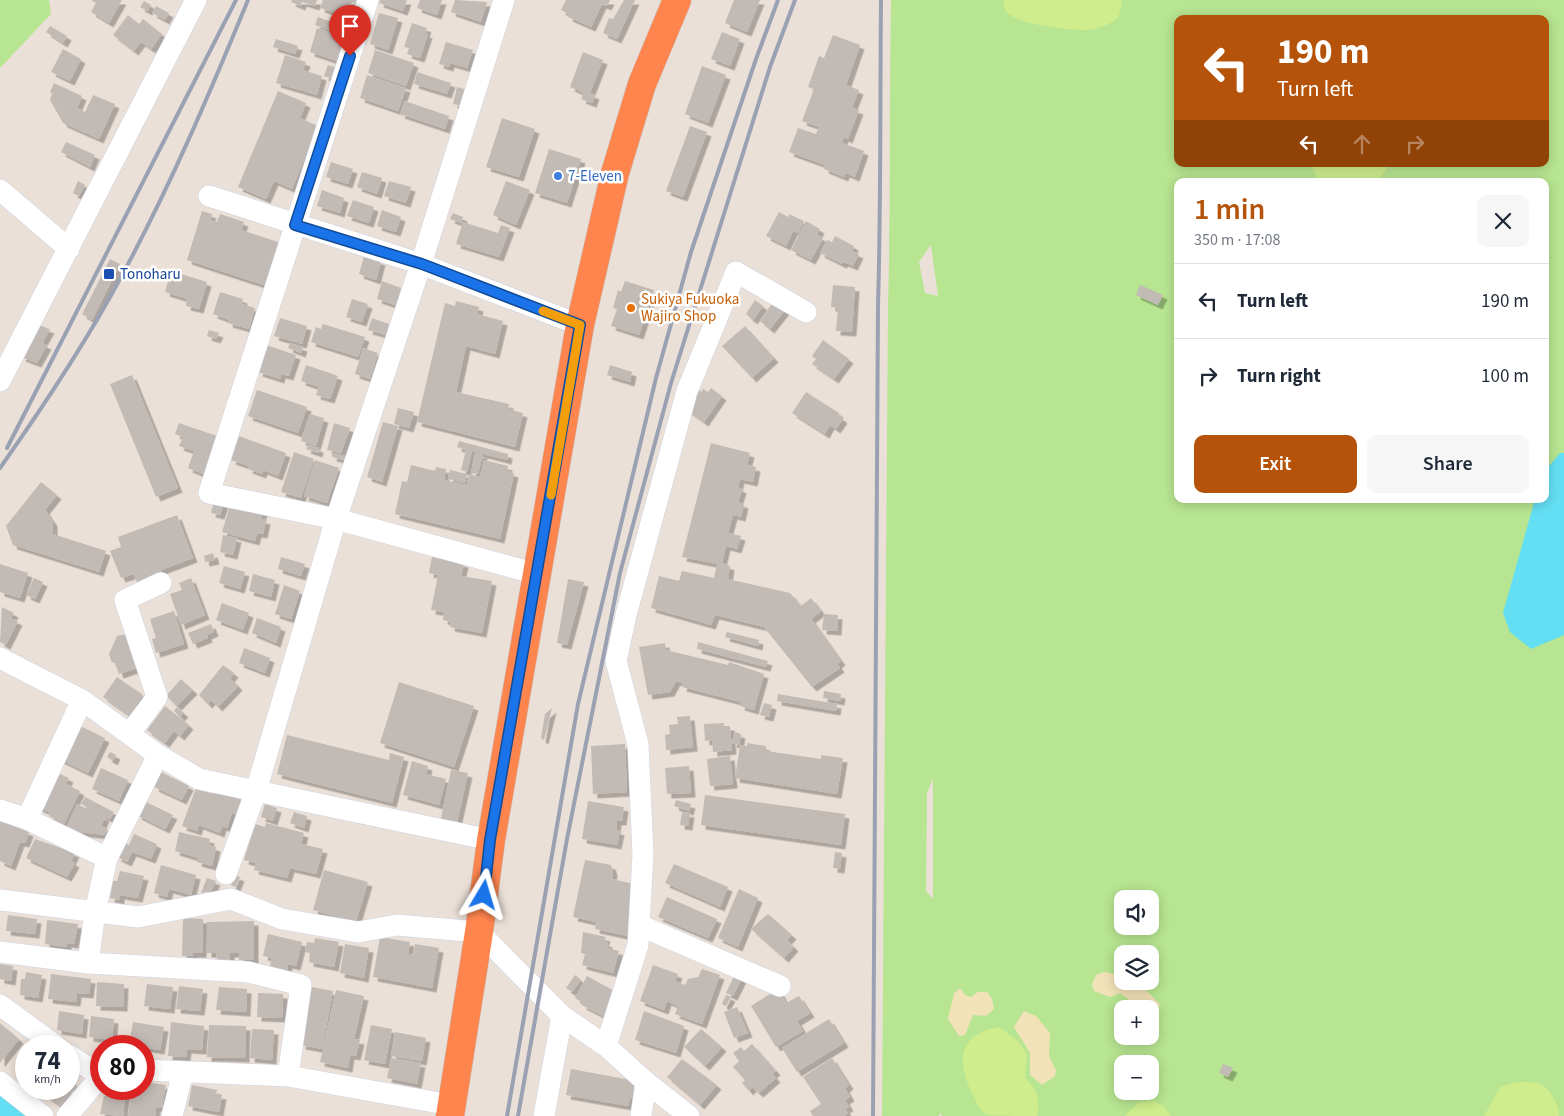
<!DOCTYPE html>
<meta charset="utf-8">
<style>
:root{--surface:#fff;--page:#f6f6f7;--text:#1f2937;--muted:#747a83;--line:#e0e1e3;--accent:#b45309}
body{margin:0;font-family:"Source Sans 3",sans-serif;background:var(--page);color:var(--text);height:100vh;display:flex;flex-direction:column;font-size:19px;white-space:nowrap}
*{box-sizing:border-box;margin:0}
p{font-size:16px;color:var(--muted)}
.icon{flex:none;width:28px;height:28px;fill:none;stroke:currentColor;stroke-width:2;stroke-linecap:round;stroke-linejoin:round}
.map{position:relative;flex:1;overflow:hidden}
.panel{position:absolute;left:1174px;top:178px;width:375px;height:325px;display:flex;flex-direction:column;background:var(--surface);border-radius:10px;box-shadow:0 2px 12px #0003}
.panel>*{flex:none}
.banner{position:absolute;left:1174px;top:15px;width:375px;height:152px;border-radius:10px;box-shadow:0 2px 12px #0003;background:#b45309;color:#fff;overflow:hidden}
.controls{position:absolute;left:1114px;top:890px;display:grid;gap:10px}
.controls a{display:grid;place-items:center;width:45px;height:45px;border-radius:10px;background:var(--surface);box-shadow:0 2px 12px #0003;font-size:25px}
.speed{position:absolute;left:15px;top:1035px;display:flex;gap:10px;font-size:25px;font-weight:700;text-align:center}
.speed>*{display:grid;place-content:center;width:65px;height:65px;border-radius:50%;background:var(--surface);box-shadow:0 2px 12px #0003;line-height:1}
.speed small{font-size:12px;font-weight:400}
.speed .limit{border:8px solid #d22;background:#fff;color:#111}
.pin{position:absolute;display:grid;place-items:center;width:42px;height:42px;color:#fff;margin:-51px -21px;border-radius:50% 50% 50% 0;rotate:-45deg;box-shadow:0 0 5px #0007}
.pin .icon{rotate:45deg}
.me{position:absolute;width:55px;margin:-28px;rotate:7deg;stroke-linejoin:round;filter:drop-shadow(0 0 4px #0008)}
.turn{display:flex;align-items:center;gap:18px;height:105px;padding:0 20px;font-size:22px}
.turn .icon{width:65px;height:65px;stroke-width:2.5}
.turn b{display:block;font-size:35px;line-height:42px}
.lanes{display:flex;align-items:center;height:48px;padding:0 20px;background:#0003;justify-content:center;gap:25px;direction:ltr}
.lanes .off{opacity:.35}
.round{display:grid;place-items:center;flex:none;width:52px;height:52px;border-radius:10px;background:var(--page)}
.head{display:flex;align-items:center;justify-content:space-between;height:85px;padding:0 20px}
h1{font-size:30px;font-weight:600;line-height:38px;color:var(--accent)}
.primary-button{display:flex;gap:10px;margin-top:auto;padding:10px 20px}
.primary-button a{flex:1;height:58px;border-radius:10px;background:var(--accent);color:#fff;font-size:20px;font-weight:600;line-height:58px;text-align:center}
.primary-button a+a{background:var(--page);color:var(--text)}
ul{padding:0;list-style:none}
li{display:flex;align-items:center;gap:15px;height:75px;padding:0 20px;border-top:1px solid var(--line)}
li div{flex:1}
li b{display:block;font-size:19px}
li em{font-style:normal}
.map>svg:first-child{display:block}
.green{fill:#b7e591;fill-rule:evenodd}
.sand{fill:#f2e2b8}
.pitch{fill:#cfed8c}
.water{fill:#64def3}
.building{fill:#c2bab5;filter:url(#shadow)}
.lines{fill:none;stroke-linecap:round;stroke-linejoin:round}
.street-casing{stroke:#cdd3e1;stroke-width:22}
.highway-casing{stroke:#c3c3c3;stroke-width:29}
.street{stroke:#fff;stroke-width:21}
.highway{stroke:#ff854e;stroke-width:28}
.rail{stroke:#9aa1b3;stroke-width:4}
.route-casing{stroke:#114b97;stroke-width:12}
.route{stroke:#1a73e8;stroke-width:9}
.slow{stroke:#f59e0b;stroke-width:9}
.shop-dot{fill:#3f7fe0;stroke:#fff;stroke-width:2}
.transit-dot{fill:#1a4fb4;stroke:#fff;stroke-width:2}
.food-dot{fill:#e8710a;stroke:#fff;stroke-width:2}
.labels{text-anchor:middle;stroke-width:5;stroke-linejoin:round;paint-order:stroke}
.shop-label{font-size:15px;fill:#366cbe;stroke:#fff;text-anchor:start}
.transit-label{font-size:15px;fill:#164399;stroke:#fff;text-anchor:start}
.food-label{font-size:15px;fill:#c56008;stroke:#fff;text-anchor:start}
</style>
<div class="map">
<svg width="1564" height="1116" viewBox="0 0 1564 1116">
<defs>
<filter id="shadow"><feDropShadow dx="4.5" dy="4.5" stdDeviation="0" flood-color="#0004"/></filter>
</defs>
<rect width="100%" height="100%" fill="#ebe0d7"/>
<!-- green -->
<path class="green" d="M0,0h49l2,14 -51,54z
M891,0h673v1116h-622l-2,-3 -1,3h-57l6,-810c3,-102 1,-204 3,-306zM1178,19h367v145h-367zM1178,181h367v318h-367zM930,246h1l7,50 -13,-3 -6,-31zM933,778v121l-7,-8 1,-97zM1122,899h28v27h-28zM1122,954h28v27h-28zM1122,1009h28v27h-28zM1122,1064h28v27h-28z"/>
<!-- sand -->
<path class="sand" d="M1104,972l11,2 7,-2v9h14l25,24 -5,5 -6,1v-2h-8l-22,-16 -10,4 -16,-6 -2,-7 4,-9z
M960,988l5,7 6,2 7,-5h9l5,7 2,10 -8,7 -13,-1 -8,20 -6,1 -11,-17 6,-26z
M1024,1011l12,5 14,17 -1,23 7,14 -1,6 -13,9 -12,-10v-22l-16,-26z"/>
<!-- pitch -->
<path class="pitch" d="M1003,0h118l1,2 -4,16c-9,6 -18,11 -29,12 -17,1 -73,-5 -83,-19 -2,-3 -2,-7 -3,-11z
M1311,164h79l-12,17h-60z
M999,1027l20,15 8,13 -2,23c13,12 15,21 12,38 -11,0 -42,0 -50,-1 -8,-5 -11,-14 -15,-22 -16,-33 -13,-59 27,-66z
M1516,1082c20,0 29,-2 39,19 2,5 5,9 4,15h-75l16,-29z
M1154,1101l9,5 8,10h-46l14,-14z"/>
<!-- water -->
<path class="water" d="M1560,453h4v182l-33,14 -21,-17 -7,-19 32,-114h10v-28z
M0,1091l32,25h-32z"/>
<!-- building -->
<path class="building" d="M91,0h31l-13,23 -18,-11 5,-9z
M292,0h25l-2,6 -13,-4 -1,4 -10,-4z
M323,0h36l-2,4 -5,-2 -4,10 -3,-2 -2,5 -23,-7z
M380,0h27l-4,11 -24,-8z
M420,0h22l-5,15 -20,-7z
M455,0l32,2 -6,20 -30,-10z
M566,0h44l-3,6 -5,-2 -11,23 -23,-10 1,-3 -8,-4z
M624,0h11l-18,39 -14,-6 6,-15 4,1z
M734,0h26l-13,32 -22,-9z
M144,1l7,4 -3,6 -8,-4z
M156,6l13,7 -4,7 -13,-7z
M346,13l13,3 -2,9 -13,-4z
M379,13l19,5 -10,32 -18,-6z
M128,15l11,9 4,-5 19,15 -11,15 -10,-7 -7,9 -21,-16z
M318,17l27,10 -3,8 -27,-10z
M412,23l15,5 -2,5 3,1 -8,24 -13,-4 2,-6 -5,-1z
M50,26l17,10 -4,7 -17,-11z
M317,28l37,12 -8,24 -36,-12z
M722,32l18,7 -10,27 -19,-7z
M833,35l27,10 -14,40 13,5 -7,18 7,2 -11,29 -4,-2 -2,6 22,8 -9,26 -10,-4 -1,4 -20,-8 1,-4 -36,-13 9,-24 18,6 3,-7 -17,-6 12,-32 -6,-2 11,-31 5,2z
M276,39l22,7 -3,8 -22,-7z
M446,42l27,8 -6,18 -17,-5 -1,4 -10,-3z
M63,49l18,10 -11,22 -19,-9z
M375,50l39,13 -8,23 -38,-13z
M583,52l20,8 -13,33 5,2 -3,8 -11,-4 3,-6 -14,-6z
M285,55l21,7 -3,8 19,6 -5,19 -41,-12z
M328,65l16,5 -4,11 -16,-5z
M702,66l24,9 -18,48 -23,-9z
M417,72l34,11 -4,11 -33,-10z
M367,75l39,13 -8,23 -38,-13z
M54,83l28,13 -5,12 8,4 8,-17 22,9 -16,35 -36,-16 -13,-23 2,-7 -2,-1z
M457,87l14,4 -4,16 -14,-3z
M278,91l28,12 -6,15 18,8 -26,63 -18,-8 -8,18 -28,-12z
M405,101l44,15 -4,13 -45,-15z
M502,118l33,11 -16,48 -33,-10z
M690,126l17,6 -24,65 -17,-6z
M66,142l29,13 -5,12 -29,-15z
M549,149l32,10 -14,44 -32,-10z
M331,162l22,7 -5,15 -22,-7z
M362,172l20,6 -5,16 -20,-7z
M78,181l7,4 -6,11 -6,-3z
M389,181l22,6 -5,16 -22,-7z
M506,181l24,9 -14,35 -23,-10z
M322,190l22,8 -4,15 -23,-7z
M353,200l21,7 -5,16 -22,-7z
M382,210l19,7 -5,15 -19,-6z
M202,211l10,3 -2,6 7,2 3,-8 24,8 -3,8 37,12 -14,43 -77,-25z
M779,212l9,5 1,-3 15,7 -6,12 -5,-2 -7,15 -20,-10z
M453,213l10,4 -2,6 -11,-4z
M806,221l14,8 -3,6 6,3 -12,22 -20,-10z
M463,222l35,11 3,-8 9,3 -11,29 -43,-13z
M835,236l19,10 -2,5 7,3 -6,12 -9,-4 -2,2 -22,-11 7,-13 5,2z
M364,256l17,5 -5,19 -17,-6z
M110,259l10,5 -28,56 -10,-6z
M171,271l36,11 -8,27 -13,-3 1,-7 -22,-7z
M382,281l19,7 -6,17 -18,-6z
M625,281l29,9 -15,45 -28,-9 6,-17 -4,-1 5,-18 3,2z
M833,285l22,2 -3,45 -16,-1 2,-23 -7,-1z
M1140,285l23,10 -5,10 -22,-10z
M220,292l23,7 -1,5 13,4 -6,21 -21,-6 1,-3 -16,-6z
M352,299l16,5 -6,18 -16,-5z
M755,300l8,6 -10,14 -7,-6z
M456,301l23,6 -2,7 26,7 -8,33 -29,-8 -10,46 53,12 -1,5 15,4 -8,34 -98,-25 28,-119 10,3z
M774,301l11,9 -15,19 -10,-8z
M280,318l27,8 -5,18 -28,-8z
M372,318l17,6 -3,11 -18,-5z
M323,324l42,13 -7,20 -47,-15 5,-15 5,2z
M38,325l12,4 -8,14 5,2 -10,18 -16,-6z
M745,326l29,32 -22,20 -30,-32z
M209,330l10,3 -3,6 -9,-3z
M823,340l26,19 -15,20 -22,-15 4,-5 -4,-3z
M290,343l13,4 -2,6 -13,-5z
M266,345l30,10 -7,21 -8,-2 -1,5 -22,-7z
M363,348l15,5 -8,26 -15,-5z
M306,365l32,11 -8,23 -14,-4 3,-8 -18,-6z
M610,365l22,7 -2,10 -23,-7z
M132,375l46,113 -22,9 -46,-113z
M711,388l11,8 -18,26 -18,-13 13,-19 2,2 2,-3 5,3z
M257,390l50,17 -9,26 -50,-17z
M806,392l33,21 -1,2 5,4 -7,10 -6,-4 -5,9 -33,-21z
M398,408l16,4 -5,16 -15,-4z
M310,414l14,4 -8,28 -15,-5z
M383,422l15,4 -16,56 -15,-5z
M179,423l38,13 -14,38 -15,-6 6,-17 -15,-5 4,-9 -8,-3z
M334,423l16,5 -9,25 -14,-3z
M239,436l47,17 -8,23 -15,-6 -1,4 -14,-5 1,-3 -18,-6z
M459,441l49,13 -1,6 -35,-9 -5,21 -6,-2 5,-20 -9,-3z
M711,443l39,10 -3,12 9,2 -3,15 -13,-3 -2,8 4,2 -4,13 6,2 -3,13 -8,-2 -5,18 13,3 -4,13 -11,-3 -4,17 8,3 -2,13 62,14 11,13 10,-8 10,13 -10,8 30,42 -4,3 3,4 -28,19 -48,-60 -49,-12 -4,10 -60,-17 8,-32 20,5 3,-10 32,7 3,-14 -35,-7z
M308,445l11,3 -1,5 -12,-4z
M294,452l20,7 -13,39 -20,-6z
M333,453l12,3 -1,4 -12,-3z
M475,453l8,1 -5,20 -7,-1z
M315,460l24,8 -12,35 -23,-7z
M484,460l24,6 -1,5 7,2 -14,66 -105,-25 7,-33 5,1 4,-17 24,6 1,-4 10,2 -2,11 23,5 2,-11 11,3z
M450,470l17,4 -2,9 -17,-4z
M41,482l16,13 -12,15 8,12v12l53,17 -7,21 -86,-27 -7,-19z
M215,497l10,3 -5,15 -9,-2z
M231,502l32,9 -2,8 5,1 -3,14 -6,-1 -2,8 -33,-9z
M177,515l16,43 -32,12 3,8 -25,9 -5,-13 -13,4 -11,-27 11,-4 -3,-10z
M223,535l14,3 -4,17 -13,-3z
M213,553l2,7 -10,2 -1,-6z
M281,557l24,7 -4,12 -23,-7z
M432,557l32,6 -3,13 31,5 -10,52 -32,-6 1,-5 -8,-2 1,-8 -13,-2 7,-35 -9,-2z
M0,564l28,9 -8,25 -20,-6z
M224,566l21,6 -5,17 -21,-6z
M253,574l22,6 -4,17 -22,-6z
M34,578l9,4 -8,17 -9,-4z
M191,578l14,37 -24,10 -11,-31 12,-4 -3,-7z
M568,579l16,3 -17,63 -10,-2z
M284,585l16,6 -9,28 -16,-5z
M222,603l27,10 -6,17 -27,-10z
M2,607l12,6 -3,5 7,3 -12,24 -6,-3z
M174,611l10,33 -28,9 -4,-14 4,-1 -6,-19z
M824,614l14,1 -1,16 -15,-1z
M257,618l24,9 -5,16 -24,-10z
M211,624l3,8 -7,3 1,3 -15,6 -5,-11z
M727,632l32,8 -1,6 -33,-9z
M127,634l10,34 -18,6 -4,-12 -3,1 -3,-9 8,-18z
M698,642l70,19 -2,6 -69,-18z
M665,643l1,7 62,15 1,-3 35,12 -10,36 -14,-4 1,-4 -59,-15 1,-4 -7,-2 -6,11 -22,3 -9,-48z
M244,648l26,10 -5,15 -26,-10z
M223,665l11,8 -4,5 8,8 -20,21 -7,-7 -3,4 -9,-9z
M117,677l26,18 -14,20 -26,-18z
M181,679l12,11 -16,16 -11,-10z
M399,682l75,24 -20,61 -74,-24z
M824,691l17,3 -1,7 -17,-3z
M778,694l59,10 -1,7 -59,-10z
M764,703l8,2 -3,12 -9,-2z
M165,706l24,19 -9,11 -6,-5 -9,12 -18,-13z
M177,707l7,6 -4,4 -6,-6z
M552,708l-8,32 -3,-2 4,-24z
M690,716l3,31 -27,3 -1,-15 5,-1 -1,-9 9,-1 -1,-7z
M74,723l31,15 -17,35 -31,-15z
M724,723v3h6l2,24 -19,2 -1,-12 -7,1 -1,-17z
M735,732l6,2 -2,11 -7,-2z
M287,735l102,25 1,-7 14,4 -12,46 -115,-29z
M747,743l19,3v5l55,8v-4l22,3 -6,36 -102,-16 5,-33 7,1z
M625,744l2,48 -34,2 -2,-48z
M110,752l6,3 -3,6 -6,-4z
M730,756l3,28 -23,2 -3,-27z
M412,761l16,5 -2,8 20,5 -7,26 -36,-10z
M689,766l2,27 -24,1 -2,-26z
M101,768l27,12 -9,21 -27,-12z
M451,770l17,3 -12,54 -16,-4z
M53,771l16,7 -3,6 14,7 -16,33 -15,-8 1,-3 -14,-7z
M161,772l28,14 -7,14 -28,-13z
M196,788l17,6 1,-4 28,10 -5,14 -5,-1 -5,15 -5,-2 -2,7 -21,-8 -2,6 -15,-5z
M705,795l140,19 -4,31 -140,-20z
M85,797l29,15 -4,7 -29,-15z
M676,800l15,4 -2,7 -15,-5z
M144,801l29,14 -8,14 -28,-14z
M588,801l36,6 -2,14h-5l-1,9 4,1 -3,14 -35,-6z
M77,804l28,13 -4,9 7,3 -3,6 -26,-3 -12,-6z
M265,804l12,4 -4,13 -12,-4z
M294,812l13,4 -3,12 -14,-5z
M682,812l8,1 -2,13 -8,-1z
M0,821l29,11 -4,11 -5,-1 -9,24 -11,-5z
M266,823l38,10 -3,11 22,5 -7,25 -26,-6 -3,10 -33,-8 2,-7 -12,-3 11,-36 10,3z
M179,832l31,7 -1,6 7,2 -4,19 -15,-4 1,-4 -23,-7z
M134,834l23,10 -6,15 -19,-7 -5,10 -10,-5 6,-15 6,3z
M35,839l40,14 -4,8 4,2 -8,14 -41,-19z
M835,852l7,1 -2,16 -7,-1z
M585,860l26,5 2,6 -1,8 26,6 -10,51 -33,-7 1,-7 -23,-5z
M674,864l54,23 -8,20 -55,-24z
M161,865l35,10 -5,20 -22,-6 -2,8 -13,-4z
M324,870l44,12 -12,40 -43,-12z
M120,871l24,5 -6,22 -18,-3v5l-10,-2 3,-17h4z
M235,875l5,2 -4,10 -5,-2z
M207,878l9,3 -5,10 -10,2z
M739,889l19,9 -20,49 -20,-9z
M667,897l50,22 -9,19 -50,-21z
M768,914l24,21 -5,5 7,7 -10,11 -33,-29z
M8,915l29,4 -2,15 -29,-3z
M183,918l20,1 -1,34h-9v3h-11z
M47,920l31,4 -4,20 -7,-1v4l-22,-3z
M254,921v39h-15v-7h-9v7h-13l-1,-7h-9v-31z
M583,932l23,5 -2,5 4,1 -1,5 12,3 -6,22 -31,-8 3,-11 -4,-1z
M268,934l34,8 -6,24 -8,-2 -1,6 -17,-4 2,-8 -9,-2z
M380,937l30,5 -2,12 6,1 1,-11 24,4 -7,40 -59,-11z
M315,938l24,4 -5,25 -25,-5 1,-9 -5,-1 2,-10 7,1z
M345,944l24,4 -5,30 -24,-5z
M0,964l13,2 -2,15 -11,-2z
M653,965l25,9 -3,7 10,4 3,-6 10,-2 4,-8 18,6 -18,49 -27,-10 3,-8 -11,-5 -3,9 -24,-9z
M26,972l16,3 -4,23 -18,-3 1,-16h4z
M51,974l40,5 -2,15 -12,-1 -1,9 -28,-3z
M735,974l7,4 -9,18 -7,-3z
M575,975l6,5 -9,12 -6,-4z
M587,976l31,17 -13,24 -23,-12 1,-2 -8,-5z
M97,982l27,2 -1,23 -27,-1z
M147,984l26,3 -3,22 -26,-3z
M179,986l24,3 -3,22 -24,-2z
M219,987l28,2 -1,23 -30,-2z
M312,987l21,4 -11,58 -21,-4z
M778,989l8,14 13,-7 11,17 -13,8 6,10 -27,16 -25,-41z
M336,990l28,6 -10,43 6,1 -4,16 -6,-1 -2,13 -28,-6z
M258,993l25,1 -1,24 -25,-1z
M726,995l5,2 -5,9 -4,-2z
M737,1007l11,26 -14,5 -10,-26z
M59,1011l25,4 -2,19 -25,-4z
M644,1011l40,15 -8,27 -41,-13z
M91,1016l23,3 -2,21 -23,-3z
M829,1019l15,24 -47,29 -15,-24z
M133,1022l31,5 -4,23 -31,-5z
M171,1022l33,4 -2,24 -15,-1 -1,8 -18,-1z
M0,1023l19,16 -19,24z
M209,1025l37,1 -1,32 -38,-1z
M371,1025l21,4 -7,35 -21,-4z
M252,1029l22,1 -2,30 -22,-2z
M701,1029l21,18 -17,19 -21,-19z
M395,1032l31,6 -4,23 -31,-5z
M752,1044l24,27 -4,3 4,4 -17,15 -7,-6 -3,4 -7,-8 3,-3 -12,-13 6,-6 -6,-8 8,-6 3,4z
M25,1047l1,1v29l-10,-8 7,-9 -5,-4z
M391,1058l30,5 -4,21 -30,-6z
M832,1058l17,27 -4,3 5,9 -5,3 4,7 -4,2 3,4 -4,3h-31l-3,-5 11,-7 -18,-27z
M682,1059l35,26 -17,20 -33,-28z
M1223,1064l10,4 -5,9 -9,-4z
M571,1069l65,12 -3,18 -3,-1 -2,8 -62,-11z
M69,1079l8,7 -17,20 -20,-15 2,-2h27z
M145,1082l21,3 -4,23 -6,-1 -1,9h-27l4,-27h12z
M192,1085l25,5 -1,4 6,1 -3,17 -31,-6z
M112,1089h14l-3,27 -23,-2 4,-18h7z"/>
<g class="lines">
<!-- street casing -->
<g class="street-casing">
<path id="street" d="M368,0l-159,493 127,26 201,55
M0,190l69,59
M209,196l212,68 159,61
M0,381l196,-381
M0,658l82,42 76,55 41,24 292,61
M130,733l27,-36 -32,-97 36,-17
M0,810l27,9 80,39
M27,819l55,-119
M226,874l30,-83 80,-272 85,-255 83,-264
M0,900l138,17 93,-18 51,20 76,13 39,-7 82,7 83,84 44,30 40,36 43,34
M639,925l141,61
M0,952l88,11 160,9 53,13 -13,91
M88,963l7,-51 12,-54 51,-103
M0,1005l56,41
M606,1046l32,-101 5,-91 -5,-110 -22,-83 10,-46 61,-224 49,-119 70,40
M69,1055l32,21
M144,1070l144,6 163,29
M0,1082l43,34
M67,1116l34,-40
M172,1116l11,-44
M544,1116l18,-100
M641,1116l5,-34"/>
</g>
<!-- highway casing -->
<g class="highway-casing">
<path id="highway" d="M450,1116l29,-184 12,-92 89,-515 35,-152 27,-89 35,-84"/>
</g>
<!-- street -->
<use href="#street" class="street"/>
<!-- highway -->
<use href="#highway" class="highway"/>
<!-- rail -->
<path class="rail" d="M7,448l229,-448
M0,468c43,-61 85,-124 120,-189 49,-90 89,-184 128,-279
M507,1116l71,-412 78,-326 35,-126 65,-193 22,-59
M518,1116l49,-277 53,-266 51,-190 99,-316 25,-67
M873,1116l5,-810c3,-102 2,-204 3,-306"/>
</g>
<g class="lines">
<!-- route casing -->
<g class="route-casing">
<path id="route" d="M350,56l-55,169 127,39 158,61 -90,515 -6,55"/>
</g>
<!-- route -->
<use href="#route" class="route"/>
<!-- slow -->
<path class="slow" d="M543,311l37,14 -29,170"/>
</g>
<!-- markers -->
<circle class="shop-dot" cx="558" cy="176" r="5"/>
<rect class="transit-dot" x="103" y="268" width="12" height="12" rx="2.5"/>
<circle class="food-dot" cx="631" cy="308" r="5"/>
<g class="labels">
<!-- shop labels -->
<g class="shop-label">
<text x="568" y="181">7-Eleven</text>
</g>
<!-- transit labels -->
<g class="transit-label">
<text x="120" y="279">Tonoharu</text>
</g>
<!-- food labels -->
<g class="food-label">
<text x="641" y="304">Sukiya Fukuoka<tspan x="641" dy="17">Wajiro Shop</tspan></text>
</g>
</g>
</svg>
<div class="controls">
<a><svg class="icon" aria-label="sound" viewBox="0 0 24 24"><path d="M4 9h4l5-4v14l-5-4H4zM17 9q2 3 0 6"/></svg></a>
<a><svg class="icon" aria-label="layers" viewBox="0 0 24 24"><path d="M12 4l9 5-9 5-9-5zM3 14l9 5 9-5"/></svg></a>
<a>+</a>
<a>−</a>
</div>
<div class="speed"><div>74<small>km/h</small></div><div class="limit">80</div></div>
<div class="pin" style="left:350px;top:56px;background:#d93025"><svg class="icon" aria-label="arrive" viewBox="0 0 24 24"><path d="M6 21V4h12l-3 4 3 4H6"/></svg></div>
<svg class="me" style="left:484px;top:895px" viewBox="-20 -20 40 40"><path d="M0-17L14 15 0 8-14 15z" fill="#1a73e8" stroke="#fff" stroke-width="4"/></svg>
<div class="banner">
<div class="turn"><svg class="icon" aria-label="left" viewBox="0 0 24 24"><path d="M17 20v-9H6M10 6l-5 5 5 5"/></svg><div><b>190 m</b>Turn left</div></div>
<div class="lanes"><svg class="icon" aria-label="left" viewBox="0 0 24 24"><path d="M17 20v-9H6M10 6l-5 5 5 5"/></svg><svg class="icon off" aria-label="ahead" viewBox="0 0 24 24"><path d="M12 20V5M6 11l6-6 6 6"/></svg><svg class="icon off" aria-label="right" viewBox="0 0 24 24"><path d="M7 20v-9h11M14 6l5 5-5 5"/></svg></div>
</div>
<section class="panel">
<div class="head"><div><h1>1 min</h1><p>350 m · 17:08</p></div><a class="round"><svg class="icon" aria-label="close" viewBox="0 0 24 24"><path d="M6 6l12 12M18 6L6 18"/></svg></a></div>
<ul>
<li><svg class="icon" aria-label="left" viewBox="0 0 24 24"><path d="M17 20v-9H6M10 6l-5 5 5 5"/></svg><div><b>Turn left</b></div><em>190 m</em></li>
<li><svg class="icon" aria-label="right" viewBox="0 0 24 24"><path d="M7 20v-9h11M14 6l5 5-5 5"/></svg><div><b>Turn right</b></div><em>100 m</em></li>
</ul>
<div class="primary-button"><a>Exit</a><a>Share</a></div>
</section>
</div>
